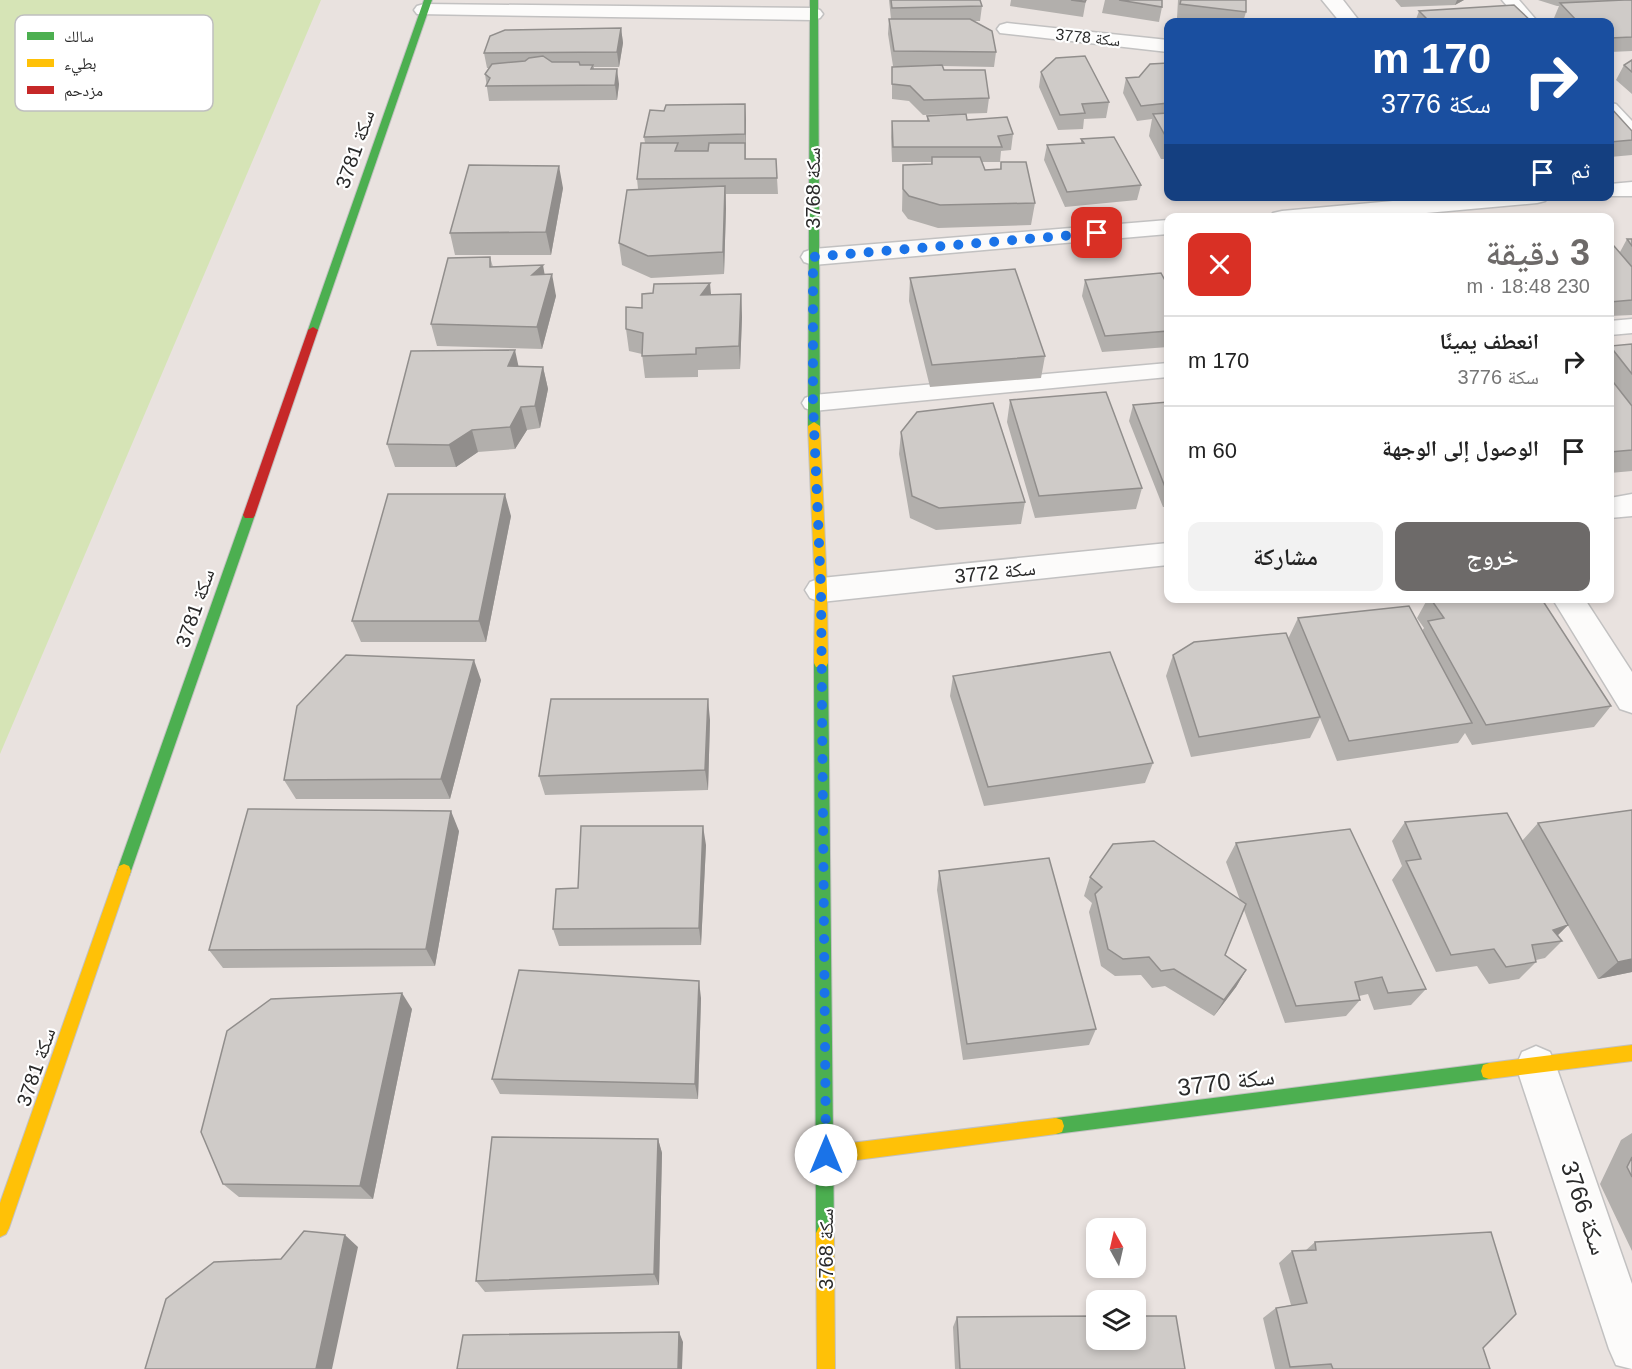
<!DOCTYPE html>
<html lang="ar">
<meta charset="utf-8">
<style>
:root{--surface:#fff;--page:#f2f2f2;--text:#222;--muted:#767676;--line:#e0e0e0;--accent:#6d6a69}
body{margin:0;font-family:Helvetica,"Noto Naskh Arabic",sans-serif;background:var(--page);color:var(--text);direction:rtl;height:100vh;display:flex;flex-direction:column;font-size:22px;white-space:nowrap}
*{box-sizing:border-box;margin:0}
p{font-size:20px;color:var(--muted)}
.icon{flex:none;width:33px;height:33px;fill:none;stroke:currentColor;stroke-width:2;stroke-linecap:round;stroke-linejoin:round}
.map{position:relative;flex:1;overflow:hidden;direction:ltr}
.side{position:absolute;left:1164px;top:213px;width:450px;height:390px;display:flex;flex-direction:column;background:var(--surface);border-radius:12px;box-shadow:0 3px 9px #0003;direction:rtl}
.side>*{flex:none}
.banner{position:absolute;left:1164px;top:18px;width:450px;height:183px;border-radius:12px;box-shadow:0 3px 9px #0003;direction:rtl;background:#1a4fa0;color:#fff;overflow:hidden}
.needle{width:39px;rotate:352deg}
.controls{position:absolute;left:1086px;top:1218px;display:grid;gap:12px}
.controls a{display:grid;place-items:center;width:60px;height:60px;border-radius:12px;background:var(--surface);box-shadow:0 3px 9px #0003;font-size:30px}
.pin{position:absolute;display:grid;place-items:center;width:51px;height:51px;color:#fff;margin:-26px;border-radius:12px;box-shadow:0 3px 9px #0006}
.me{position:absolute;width:66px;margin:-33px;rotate:0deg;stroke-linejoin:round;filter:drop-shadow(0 0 4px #0008)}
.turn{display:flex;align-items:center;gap:21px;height:126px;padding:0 24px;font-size:27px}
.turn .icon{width:78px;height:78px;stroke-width:2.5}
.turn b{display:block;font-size:42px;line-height:51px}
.then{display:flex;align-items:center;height:57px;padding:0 24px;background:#0003;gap:12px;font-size:22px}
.round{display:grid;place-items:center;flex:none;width:63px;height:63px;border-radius:12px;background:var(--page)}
.summary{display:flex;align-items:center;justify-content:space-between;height:102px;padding:0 24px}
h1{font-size:36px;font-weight:600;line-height:45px;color:var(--accent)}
.action{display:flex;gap:12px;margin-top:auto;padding:12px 24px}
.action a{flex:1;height:69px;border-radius:12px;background:var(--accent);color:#fff;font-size:24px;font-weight:600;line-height:69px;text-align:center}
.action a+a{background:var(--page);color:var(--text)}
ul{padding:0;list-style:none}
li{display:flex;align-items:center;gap:18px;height:90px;padding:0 24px;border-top:2px solid var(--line)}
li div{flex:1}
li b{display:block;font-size:22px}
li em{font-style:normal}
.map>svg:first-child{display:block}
.green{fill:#d6e4b6}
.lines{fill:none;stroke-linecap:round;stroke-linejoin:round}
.lane-casing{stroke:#c2c1c1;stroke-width:3}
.street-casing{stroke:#c2c1c1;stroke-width:3}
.fast-casing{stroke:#c2c1c1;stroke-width:2}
.slow-casing{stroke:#c2c1c1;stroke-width:2}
.jam-casing{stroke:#c2c1c1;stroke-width:2}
.lane{fill:#fcfbfa;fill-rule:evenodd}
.street{fill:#fcfbfa;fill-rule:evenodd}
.fast{fill:#4caf50;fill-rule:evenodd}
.slow{fill:#ffc107;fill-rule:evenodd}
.jam{fill:#c62828;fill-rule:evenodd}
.wall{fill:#b2afac}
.shaded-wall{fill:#918e8c}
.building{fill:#cfcbc8;stroke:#918e8c;stroke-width:1.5}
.route{stroke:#1a73e8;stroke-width:10;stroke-dasharray:0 18}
.labels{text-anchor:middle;stroke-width:4.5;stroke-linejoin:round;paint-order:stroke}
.far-street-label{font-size:16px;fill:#2a2a2a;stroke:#fff}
.street-label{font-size:20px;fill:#2a2a2a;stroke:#fff}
.near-street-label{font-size:24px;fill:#2a2a2a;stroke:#fff}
.key{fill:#fff;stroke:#bfbfbf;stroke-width:1.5}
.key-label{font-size:16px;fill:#2a2a2a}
</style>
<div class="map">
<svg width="1632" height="1369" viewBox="0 0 1632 1369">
<rect width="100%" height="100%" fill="#e9e2df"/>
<!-- green -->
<path class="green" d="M0,0h321l-321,754z"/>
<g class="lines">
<!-- lane casing -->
<g class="lane-casing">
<path id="lane" d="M1502,0h17l19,22h-17z
M1610,103l6,1 16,17v17l-7,-2 -15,-18z
M1632,319v14l-22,2v-14z
M1168,363v14l-355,34 -8,-3 -3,-5 3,-5 8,-3z"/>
</g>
<!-- street casing -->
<g class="street-casing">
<path id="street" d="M1322,0h21l17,22h-20z
M424,4l389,4 7,2 3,4 -3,4 -7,2 -396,-6 -3,-4 3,-4z
M1007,23l161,17v12l-168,-19 -3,-4 3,-4z
M1632,182v14h-28h6v-12z
M1448,196h101l-4,5 -8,2 -166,15h-101l3,-5 9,-2z
M1168,220v14l-355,31 -9,-3 -3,-5 3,-5 9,-3z
M1632,494v22l-22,2v-20z
M1168,543v22l-347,37 -11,-4 -5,-8 5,-8 11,-4z
M1552,598h32l48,74v41l-12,-4z
M1536,1046l14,6 6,14 76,218v85l-16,-4 -7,-16 -93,-283 6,-14z"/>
</g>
<!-- fast casing -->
<g class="fast-casing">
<path id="fast" d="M424,0h8l-114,330 -5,3 -4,-1 -1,-2z
M810,0h8l2,426 -6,4 -6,-4z
M249,511l6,4 -124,356 -2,5 -5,2 -5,-2 -2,-5 126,-356z
M821,658l5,1 2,4 6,570 -3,6 -6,3 -6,-3 -3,-6 -2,-570 2,-4z
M1489,1063l6,2 2,6 -2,6 -6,2 -433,55 -6,-2 -2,-6 2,-6 6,-2z"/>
</g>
<!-- slow casing -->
<g class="slow-casing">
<path id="slow" d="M814,422l6,4 7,164 1,73 -2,4h-10l-2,-4 1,-73 -7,-164z
M124,864l5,2 2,5 -122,357 -3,6 -6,3v-34l117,-332 2,-5z
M1632,1045v16l-143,18 -6,-2 -2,-6 2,-6 6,-2z
M1056,1118l6,2 2,6 -2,6 -6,2 -230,30 -6,-3 -3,-6 3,-6 6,-3z
M825,1224l6,3 3,6 1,136h-18l-1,-136 3,-6z"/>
</g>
<!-- jam casing -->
<g class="jam-casing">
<path id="jam" d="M313,327l5,3 -63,185 -2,3h-8l-2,-3 65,-185z"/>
</g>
<!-- lane -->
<use href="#lane" class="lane"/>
<!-- street -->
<use href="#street" class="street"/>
<!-- fast -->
<use href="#fast" class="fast"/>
<!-- slow -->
<use href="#slow" class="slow"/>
<!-- jam -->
<use href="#jam" class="jam"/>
</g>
<!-- wall -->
<path class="wall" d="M889,0h91l2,6 -2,15h-6l22,31 -2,15 -51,-1 1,4 45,28 -2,15 -64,2 -14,-14 -17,-2v-32l21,-1h-20l-5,-32 1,-15h2z
M1011,0h75l-3,17 -73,-11z
M1105,0h57v7l-3,15 -57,-9z
M1178,0h68v12l-3,10h-32l-34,-4z
M1395,0h69l-9,5 -54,2z
M1538,0h94v51l-22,1v-30h-53l-3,-4 5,-12h-2z
M1419,11l113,11h-117z
M621,28l2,15 -4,24h-25v2l25,15 -2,16 -128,1 -4,-27 4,-6h-2l-3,-15z
M1632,60v34l-16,-14 8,-15z
M1168,63v96h-7l-12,-23 3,-17 -15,2 -14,-28 3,-15 13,-1z
M1041,72l68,30 -3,16 -22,1 -1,10 -25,1 -19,-43z
M1610,108l22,23v24l-22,2z
M927,116l40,4 46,14 -2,16 -10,1 -1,11h-18l3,8 15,-1 1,-7 34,41 -4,22 -93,3 -30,-9 -6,-8 1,-46 28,-1v-2h-39l-1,-25 1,-16h35z
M746,119v40l31,19 1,16h-52v14l-2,66 -73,4 -29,-13 -3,-22 19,-54 -1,-10 8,-36 -1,-6z
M1081,139l60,46 -4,15 -72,7 -21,-47 3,-15 34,-1z
M563,188l-12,67h-96l-5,-22z
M1627,239h5v76l-22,1v-69l10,5z
M490,257l3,10 52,7 11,22 -14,53 -105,-3 -6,-22z
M910,278l135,78 -4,22 -111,9 -21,-86z
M1085,280l83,6v61l-66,5 -20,-56z
M741,294l1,23 -2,52 -42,1v7l-53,1 -3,-24 -13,-3 -3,-22 16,-21 69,-13z
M1632,344v127l-22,2v-127z
M519,366l24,1 5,22 -8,39 -13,2 -12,19 -37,3 -22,15h-61l-8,-23z
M1010,400l132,88 -6,21 -101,9 -28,-96z
M1168,402v105h-5l-34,-86 4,-16z
M901,432l124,70 -4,22 -85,6 -26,-12 -11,-64z
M511,516l-25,126h-125l-9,-21z
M1428,598h113l70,108 -17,21 -122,18 -7,-12 -7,10 -121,18 -17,-43 -10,20 -119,19 -25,-81 7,-21 115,-16 10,-21 124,13 2,-3 -7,-10z
M953,676l200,87 -8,20 -161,23 -34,-110z
M481,680l-31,119h-154l-12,-19z
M710,720l-2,70 -163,5 -6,-19z
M1632,810v162l-34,7 -46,-82 16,28 -10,10 4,6 -17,17 -9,2v2l-17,17 -30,5 -12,-18 -41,6 -44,-92 10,-14 -10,-25 13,-19 117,19 16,-18z
M459,831l-24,135 -212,2 -14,-18z
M1236,843l190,146 -15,16 -37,5 -6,-16 -9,2 1,4 -14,16 -61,7 -41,-113 -19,45 21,15 -10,17 -22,29 -49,-30 -13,2 -11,-13 -26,1 -14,-10 -12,-54 3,-9 -8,-7 6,-19 150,23 -14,-38z
M706,845l-5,100 -142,1 -6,-17 25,-41z
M939,871l157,158 -7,16 -126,15 -26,-170z
M701,998l-3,101 -198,-5 -8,-15z
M412,1009l-39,190 -134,-2 -16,-13z
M1632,1133v118l-32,-67 21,-44z
M658,1139l4,14 -3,132 -174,7 -9,-11z
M1315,1242l168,106 7,21h-215l-12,-51 13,-10 15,-3 -12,-42 13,-12h13z
M957,1317l228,52h-230l-2,-42z"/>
<!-- shaded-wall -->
<path class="shaded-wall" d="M1457,0h7l-9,5z
M621,28l2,15 -4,24 -2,-15z
M617,69l2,15 -2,16 -2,-15z
M745,104l1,15 -1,30z
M559,166l4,22 -12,67 -5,-23z
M725,186l1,22 -2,66 -1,-22z
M543,265l4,23 -15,-13z
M552,274l4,22 -14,53 -5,-22z
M710,283l2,22 -11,-10z
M741,294l1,23 -2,52 -1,-23z
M515,350l5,23 -12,-7z
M543,367l5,22 -8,39 -5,-22z
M521,407l6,23 -12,19 -5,-22z
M472,430l6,22 -22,15 -7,-22z
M505,494l6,22 -25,126 -7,-21z
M474,660l7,20 -31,119 -9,-20z
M708,699l2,21 -2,70 -3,-20z
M451,811l8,20 -24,135 -9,-17z
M703,826l3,19 -5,100 -2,-17z
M1568,925l-18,18 3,-13z
M1632,959v13l-34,7 20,-17z
M1246,970l-10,17 -22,29 10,-16z
M699,981l2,17 -3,101 -3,-15z
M402,993l10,16 -39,190 -13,-13z
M658,1139l4,14 -3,132 -5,-11z
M345,1235l13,12 -26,122h-16z
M679,1332l4,10 -1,27h-4z"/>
<!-- building -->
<path class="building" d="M891,0h89l2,6 -90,2z
M1071,0h15l-1,2z
M1119,0h43v7z
M1181,0h65v12l-66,-8z
M1624,0h8v37l-22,1v-16h-32l-18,-19z
M1514,5l18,17h-102l-11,-11z
M889,19h81l22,12 4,21 -102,-1z
M621,28l-4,24 -133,1 6,-17 15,-6z
M543,56l9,6h27l1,3h13l-2,4h26l-2,16 -129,1 4,-8 -5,-4 7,-10 33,-3 4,-3z
M1085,56l24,46 -27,2 3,9 -25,2 -19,-43 15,-14z
M1632,60v12l-8,-7z
M1168,63v40l-27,3 -15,-28 13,-1 11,-13z
M942,65l2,5h41l4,28 -65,2 -14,-14 -18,-2v-17z
M745,104v30l-101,3 6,-27 14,1 2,-6z
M1610,108h1l21,23v9l-22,2z
M1168,113v24h-2l-13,-23z
M966,114l1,6 40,-3 6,17 -15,2 4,11h-109l-1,-26h37l-2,-5z
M1114,137l27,48 -74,7 -20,-47 37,-2 -3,-4z
M641,143h37l-3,8h33l1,-8h36v16h31l1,19 -140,1z
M932,157h48l5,13 16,-1v-7h25l9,41 -95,2 -31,-9 -6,-7v-24l29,-1z
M469,165l90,1 -13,66 -96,1z
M725,186l-2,66 -75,4 -29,-13 8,-53z
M1627,239h5v7z
M1614,246l18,21v33l-22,2v-55z
M490,257v10l53,-2 -11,10 20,-1 -15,53 -106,-3 17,-66z
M1015,269l30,87 -113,9 -22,-87z
M1161,273l7,13v45l-63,5 -20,-56z
M710,283l-9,12 40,-1 -2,52 -43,2v6l-54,2 1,-23 -17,-4v-22l16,1v-14l11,-1 1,-9z
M1632,344v30l-22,-28z
M515,350l-7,16 35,1 -8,39 -14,1 -11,20 -38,3 -23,15 -62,-1 24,-93z
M1610,378l22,28v44l-22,2z
M1106,392l36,96 -103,8 -29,-96z
M1168,402v90h-1l-34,-87z
M993,403l32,99 -86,6 -27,-12 -11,-64 16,-20z
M388,494h117l-26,127h-127z
M1430,598h111l70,108 -125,19 -58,-104 16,-3z
M1409,606l63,117 -123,18 -51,-123z
M1286,633l34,84 -121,20 -26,-82 21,-13z
M1110,652l43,111 -165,24 -35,-111z
M346,655l128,5 -33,119 -157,1 13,-74z
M551,699h157l-3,71 -166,6z
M248,809l203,2 -25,138 -217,1z
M1632,810v149l-14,3 -80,-139z
M1507,813l61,112 -15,5 9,11 -30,4 4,17 -30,5 -12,-18 -43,6 -45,-94 15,-2 -16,-37z
M581,826h122l-4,102 -146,1 3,-40 22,-1z
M1350,829l76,160 -38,4 -6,-16 -27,5 5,18 -64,6 -60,-163z
M1154,841l92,63 -21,51 21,15 -22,30 -50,-31 -13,2 -12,-14 -26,2 -15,-10 -13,-55 7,-7 -12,-10 23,-33z
M1049,858l47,171 -129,15 -28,-173z
M519,970l180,11 -4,103 -203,-5z
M402,993l-42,193 -137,-2 -22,-52 26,-101 44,-32z
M492,1137l166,2 -4,135 -178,7z
M1632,1157v20l-5,-10z
M304,1231l41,4 -29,134h-171l21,-70 48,-37 67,-3z
M1491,1232l25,82 -33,34 7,21h-157l-2,-5 -41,3 -14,-59 31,-5 -15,-52 24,-1 -1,-8z
M1096,1316v24h40v-24h40l9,53h-225l-3,-52z
M679,1332l-1,37h-221l6,-34z"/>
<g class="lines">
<!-- route -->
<path class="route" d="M826,1155l-5,-565 -8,-187v-146l284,-24"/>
</g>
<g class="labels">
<!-- far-street labels -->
<g class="far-street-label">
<text transform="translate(1088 37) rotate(6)" y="6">سكة 3778</text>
</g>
<!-- street labels -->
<g class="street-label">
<text transform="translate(355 149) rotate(-71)" y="7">سكة 3781</text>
<text transform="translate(813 188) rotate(-90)" y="7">سكة 3768</text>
<text transform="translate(995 572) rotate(-6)" y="7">سكة 3772</text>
<text transform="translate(195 608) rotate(-71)" y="7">سكة 3781</text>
<text transform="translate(36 1067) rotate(-71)" y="7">سكة 3781</text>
<text transform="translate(826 1249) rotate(-90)" y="7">سكة 3768</text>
</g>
<!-- near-street labels -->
<g class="near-street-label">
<text transform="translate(1226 1082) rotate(-7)" y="8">سكة 3770</text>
<text transform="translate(1584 1208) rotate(71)" y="8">سكة 3766</text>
</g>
</g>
<!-- legend -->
<rect x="15" y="15" width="198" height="96" rx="9" class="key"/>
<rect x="27" y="32" width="27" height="8" fill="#4caf50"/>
<rect x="27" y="59" width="27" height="8" fill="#ffc107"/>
<rect x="27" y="86" width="27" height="8" fill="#c62828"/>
<g class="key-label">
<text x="64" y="42">سالك</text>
<text x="64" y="69">بطيء</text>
<text x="64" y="96">مزدحم</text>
</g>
</svg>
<div class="controls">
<a><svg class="needle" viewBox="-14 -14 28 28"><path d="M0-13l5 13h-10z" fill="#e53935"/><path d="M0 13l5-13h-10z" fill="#767676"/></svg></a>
<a><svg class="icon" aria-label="layers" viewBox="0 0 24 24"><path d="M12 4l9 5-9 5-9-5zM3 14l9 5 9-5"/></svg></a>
</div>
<div class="pin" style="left:1097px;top:233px;background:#d93025"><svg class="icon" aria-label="arrive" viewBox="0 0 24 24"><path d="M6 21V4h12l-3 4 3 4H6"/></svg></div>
<svg class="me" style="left:826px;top:1155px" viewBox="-20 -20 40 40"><circle r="19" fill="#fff"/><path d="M0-13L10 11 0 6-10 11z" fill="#1a73e8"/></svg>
<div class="banner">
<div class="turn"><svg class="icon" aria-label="right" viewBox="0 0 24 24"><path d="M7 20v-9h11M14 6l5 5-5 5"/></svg><div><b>170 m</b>سكة 3776</div></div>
<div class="then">ثم<svg class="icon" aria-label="arrive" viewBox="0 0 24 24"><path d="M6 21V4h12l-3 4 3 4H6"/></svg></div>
</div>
<section class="side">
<div class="summary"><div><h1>3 دقيقة</h1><p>230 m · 18:48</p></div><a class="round" style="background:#d93025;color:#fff"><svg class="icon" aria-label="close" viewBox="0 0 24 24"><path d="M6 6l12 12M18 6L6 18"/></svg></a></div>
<ul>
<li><svg class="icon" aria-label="right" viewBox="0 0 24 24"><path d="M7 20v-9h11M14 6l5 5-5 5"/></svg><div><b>انعطف يمينًا</b><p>سكة 3776</p></div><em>170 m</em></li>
<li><svg class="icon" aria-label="arrive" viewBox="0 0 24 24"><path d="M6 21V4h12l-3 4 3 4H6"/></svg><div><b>الوصول إلى الوجهة</b></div><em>60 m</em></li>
</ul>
<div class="action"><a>خروج</a><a>مشاركة</a></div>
</section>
</div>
